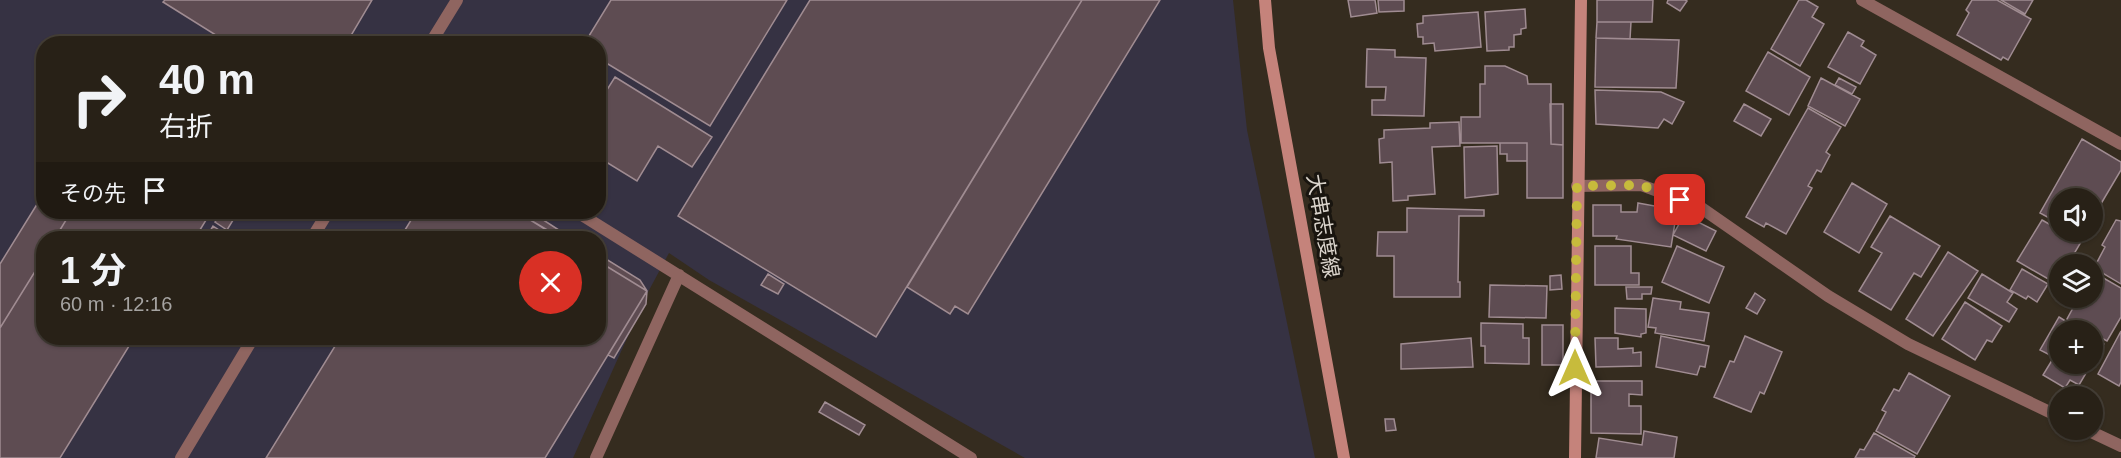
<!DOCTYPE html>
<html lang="ja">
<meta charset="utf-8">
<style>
:root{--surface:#282117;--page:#302920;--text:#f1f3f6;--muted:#a5a3a1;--line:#443e36}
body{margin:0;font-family:Arial,"Noto Sans JP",sans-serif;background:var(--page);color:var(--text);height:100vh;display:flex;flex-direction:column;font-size:22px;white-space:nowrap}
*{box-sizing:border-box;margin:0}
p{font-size:20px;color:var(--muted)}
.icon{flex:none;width:33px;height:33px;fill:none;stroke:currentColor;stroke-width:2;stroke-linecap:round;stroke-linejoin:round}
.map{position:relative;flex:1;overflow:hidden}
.side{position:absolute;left:36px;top:231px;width:570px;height:114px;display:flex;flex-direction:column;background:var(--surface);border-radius:24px;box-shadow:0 2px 4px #0004,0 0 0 2px var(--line)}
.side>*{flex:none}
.top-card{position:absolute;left:36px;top:36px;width:570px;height:183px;border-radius:24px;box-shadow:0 2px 4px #0004,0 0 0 2px var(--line);background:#282117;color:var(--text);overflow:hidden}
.buttons{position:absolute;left:2049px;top:188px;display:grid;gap:12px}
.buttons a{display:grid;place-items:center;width:54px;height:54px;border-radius:50%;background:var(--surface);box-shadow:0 2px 4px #0004,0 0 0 2px var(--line);font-size:30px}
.pin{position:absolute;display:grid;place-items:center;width:51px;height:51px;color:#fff;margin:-26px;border-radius:12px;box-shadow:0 3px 9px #0006}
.me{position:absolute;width:66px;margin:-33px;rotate:0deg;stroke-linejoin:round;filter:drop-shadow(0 0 4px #0008)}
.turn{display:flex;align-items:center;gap:21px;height:126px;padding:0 24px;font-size:27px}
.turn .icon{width:78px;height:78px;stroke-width:2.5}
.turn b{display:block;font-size:42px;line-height:51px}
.then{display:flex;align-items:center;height:57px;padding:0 24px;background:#0003;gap:12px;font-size:22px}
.round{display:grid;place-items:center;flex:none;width:63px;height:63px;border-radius:32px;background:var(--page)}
.head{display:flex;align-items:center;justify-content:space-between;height:102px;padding:0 24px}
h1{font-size:36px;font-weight:700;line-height:45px}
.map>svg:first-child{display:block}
.industrial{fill:#363243;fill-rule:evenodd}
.building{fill:#5e4c52;stroke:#a08c92;stroke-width:1.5}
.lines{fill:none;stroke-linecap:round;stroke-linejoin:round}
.minor{stroke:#8f6560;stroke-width:12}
.tertiary{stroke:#8f6560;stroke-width:12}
.secondary{stroke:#c5837b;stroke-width:12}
.route{stroke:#c7bb3c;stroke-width:10;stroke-dasharray:0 18}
.labels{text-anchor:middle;stroke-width:6;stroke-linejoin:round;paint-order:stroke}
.street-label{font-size:21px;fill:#dad4cc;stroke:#19150f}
</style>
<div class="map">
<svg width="2121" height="458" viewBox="0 0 2121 458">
<rect width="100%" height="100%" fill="#352c1f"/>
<!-- industrial -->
<path class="industrial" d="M0,0h1233l14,130 68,328h-290l-316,-178 -40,-27 -22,41 -74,164h-573zM44,44h554v168h-554zM44,238h554v100h-554z"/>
<!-- building -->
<path class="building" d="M165,0h207l-26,44h-116l-67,-42z
M611,0h176l-77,126 -112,-68v-14h-14z
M810,0h272l-206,337 -198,-121z
M1082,0h78l-192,314 -13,-8 -5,8 -43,-27z
M1348,0h27l2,13 -26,4z
M1378,0h26v11l-25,1z
M1597,0h56l-1,22h-55z
M1668,0h17l2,1 -7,10 -13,-8z
M1799,0h7l12,7 -6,10 12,7 -24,42 -29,-17z
M1972,0h25l34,19 -23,41 -5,-3 -2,3 -44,-25 12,-22 -3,-3z
M2001,0h32l-8,14z
M1525,9l1,19 -5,1v5l-7,1v12h-5v3l-22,1 -2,-39z
M1478,12l3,35 -46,4 -1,-8 -11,1v-7h-5l-1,-13 6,-1v-7z
M1597,22h34l-1,17 -34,-1z
M1848,32l16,9 -3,5 15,9 -16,29 -32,-17z
M1596,38l83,2 -3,48 -81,-1z
M1367,49l28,1v7l31,1 -2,58 -52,-1v-15h13l1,-13h-20z
M1768,52l42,25 -21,38 -43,-24z
M1485,66h20l22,10 1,8h23v60l12,1v53h-36v-55h-66v-26h19v-33h5z
M615,77l97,60 -20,30 -34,-21 -21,35 -39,-24v-53z
M1821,78l39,21 -15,27 -37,-20z
M1839,78l17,9 -4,7 -17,-9z
M1595,90l66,2 23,10 -12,22 -8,-5 -6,9 -62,-4z
M1550,104h13v41l-12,-1z
M1744,104l27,15 -10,17 -27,-15z
M1808,108l33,19 -15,25 4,3 -9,17 -4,-2 -9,16 4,2 -26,46 -20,-11 -2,4 -18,-10z
M1459,122l1,24 -28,1 3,47 -27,2v4l-15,1 -1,-39 -12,1 -1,-24 5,-1v-8l46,-2v-5z
M2082,139l39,23v8l-29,49v-21h-32v26l-20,-11z
M1500,143h27v18h-20v-7h-7z
M1497,146l1,48 -33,4 -1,-51z
M1852,183l35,21 -28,49 -35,-21z
M44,193v19h27l-16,26h-11v19l-44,71v-64z
M1638,203l39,7 -6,37 -55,-8 1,-3h-24v-31h28v7h16z
M1407,208l77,2v6h-25l-1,66h2v15h-66v-41h-17l1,-24h29z
M71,212h140l-16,26h-140z
M222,212h16l-11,18 -12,-8z
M416,212h101l44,26h-161z
M531,212l31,20 -3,6 -32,-20z
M1684,215l32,16 -10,20 -33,-16z
M1890,216l50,30 -19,31 -7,-4 -23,37 -32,-19 23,-38 -11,-6z
M2042,220l39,22 -13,22h-8l-3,20 -40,-23z
M2116,220l5,1v63l-27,-16 11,-21 -3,-2z
M213,226l12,8 -3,4h-16z
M1595,246h36v27h8v12h-44z
M1677,246l47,21 -15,36 -47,-21z
M1948,252l30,19 -45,65 -27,-17z
M598,254l42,26 7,11 -49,-30z
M44,257v81h90l-74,120h-60v-130z
M598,261l49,30 -102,167h-279l74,-120h258z
M2022,269l26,15 -11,18 -9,-6 -2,3 -16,-9z
M2093,272l28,16v29l-14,24 -15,-8v-3h-5l-20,-11 12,-22h13z
M768,274l16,10 -6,10 -17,-9z
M1982,274l31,19 -6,9 10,7 -8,13 -41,-24z
M1561,275l1,14 -12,1v-14z
M1490,285l57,1 -1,32 -57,-1z
M1626,287h26l-1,7h-9v5h-15z
M647,291l-1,13 -32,54 -6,-3z
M1755,293l10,7 -8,14 -11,-6z
M1653,298l28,4 -1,7 29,4 -5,28 -49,-8 1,-5 -8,-1z
M1965,302l37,24 -10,16 -5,-2 -12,20 -33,-21z
M1615,308l31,1v24l-5,1v3l-26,-4z
M2059,317l21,13h-20v33h32l-13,22 -9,-5 -5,8 -22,-13 11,-18 -14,-7z
M1481,323l42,1v14h6v26l-44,-1v-17h-4z
M1542,325h21v40h-21z
M2121,331v51l-2,4 -21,-12z
M1661,336l48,10 -4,21 -5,-1 -3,9 -41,-8z
M1745,336l37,16 -18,42 -4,-2 -9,20 -37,-15 16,-36 4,1z
M2092,337l12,7 -12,18z
M1471,338l2,29 -72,2v-25z
M1595,338h23v11l15,-1v5l8,-1v14l-45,1z
M1909,373l41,23 -33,58 -41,-23 10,-19 -4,-2 12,-21 5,2z
M1591,381h51v14l-13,-1v12h12v28l-50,-1z
M825,402l40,23 -6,10 -40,-23z
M1385,419h9l2,11 -10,1z
M1644,431l33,6 -3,21h-78l3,-20 43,7z
M1874,433l41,23 -1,2h-59l5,-9 4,1z"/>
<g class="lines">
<!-- minor -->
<path class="minor" d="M1862,0l259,144
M1577,186l64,-1 59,22 128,89 80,48 152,73
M2085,429l36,17"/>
<!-- tertiary -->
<path class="tertiary" d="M430,44l27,-44
M577,212l394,246
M312,238l16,-26
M181,458l72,-120
M596,458l83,-183"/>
<!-- secondary -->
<path class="secondary" d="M1265,0l4,48 75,410
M1575,458l6,-458"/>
</g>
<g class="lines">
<!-- route -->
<path class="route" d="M1575,368l2,-182 64,-1 39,15"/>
</g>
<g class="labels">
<!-- street labels -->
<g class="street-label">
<text transform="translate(1323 226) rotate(80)" y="7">大串志度線</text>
</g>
</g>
</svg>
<div class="buttons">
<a><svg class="icon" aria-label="sound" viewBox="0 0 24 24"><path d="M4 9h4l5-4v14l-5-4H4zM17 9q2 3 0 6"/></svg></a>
<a><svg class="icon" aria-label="layers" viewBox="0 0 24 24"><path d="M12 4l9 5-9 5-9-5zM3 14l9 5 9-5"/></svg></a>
<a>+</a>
<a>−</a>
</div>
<div class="pin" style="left:1680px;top:200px;background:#d93025"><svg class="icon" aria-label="arrive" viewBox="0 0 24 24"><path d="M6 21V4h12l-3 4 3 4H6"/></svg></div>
<svg class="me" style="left:1575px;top:368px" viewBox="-20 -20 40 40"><path d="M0-17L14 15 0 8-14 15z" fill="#c7bb3c" stroke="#fff" stroke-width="4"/></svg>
<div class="top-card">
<div class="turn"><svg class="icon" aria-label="right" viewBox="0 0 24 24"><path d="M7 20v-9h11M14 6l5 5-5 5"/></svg><div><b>40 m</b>右折</div></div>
<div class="then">その先<svg class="icon" aria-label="arrive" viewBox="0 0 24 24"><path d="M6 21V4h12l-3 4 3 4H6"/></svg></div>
</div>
<section class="side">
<div class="head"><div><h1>1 分</h1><p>60 m · 12:16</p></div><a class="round" style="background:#d93025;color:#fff"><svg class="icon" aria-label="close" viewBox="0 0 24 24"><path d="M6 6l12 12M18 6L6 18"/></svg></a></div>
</section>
</div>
